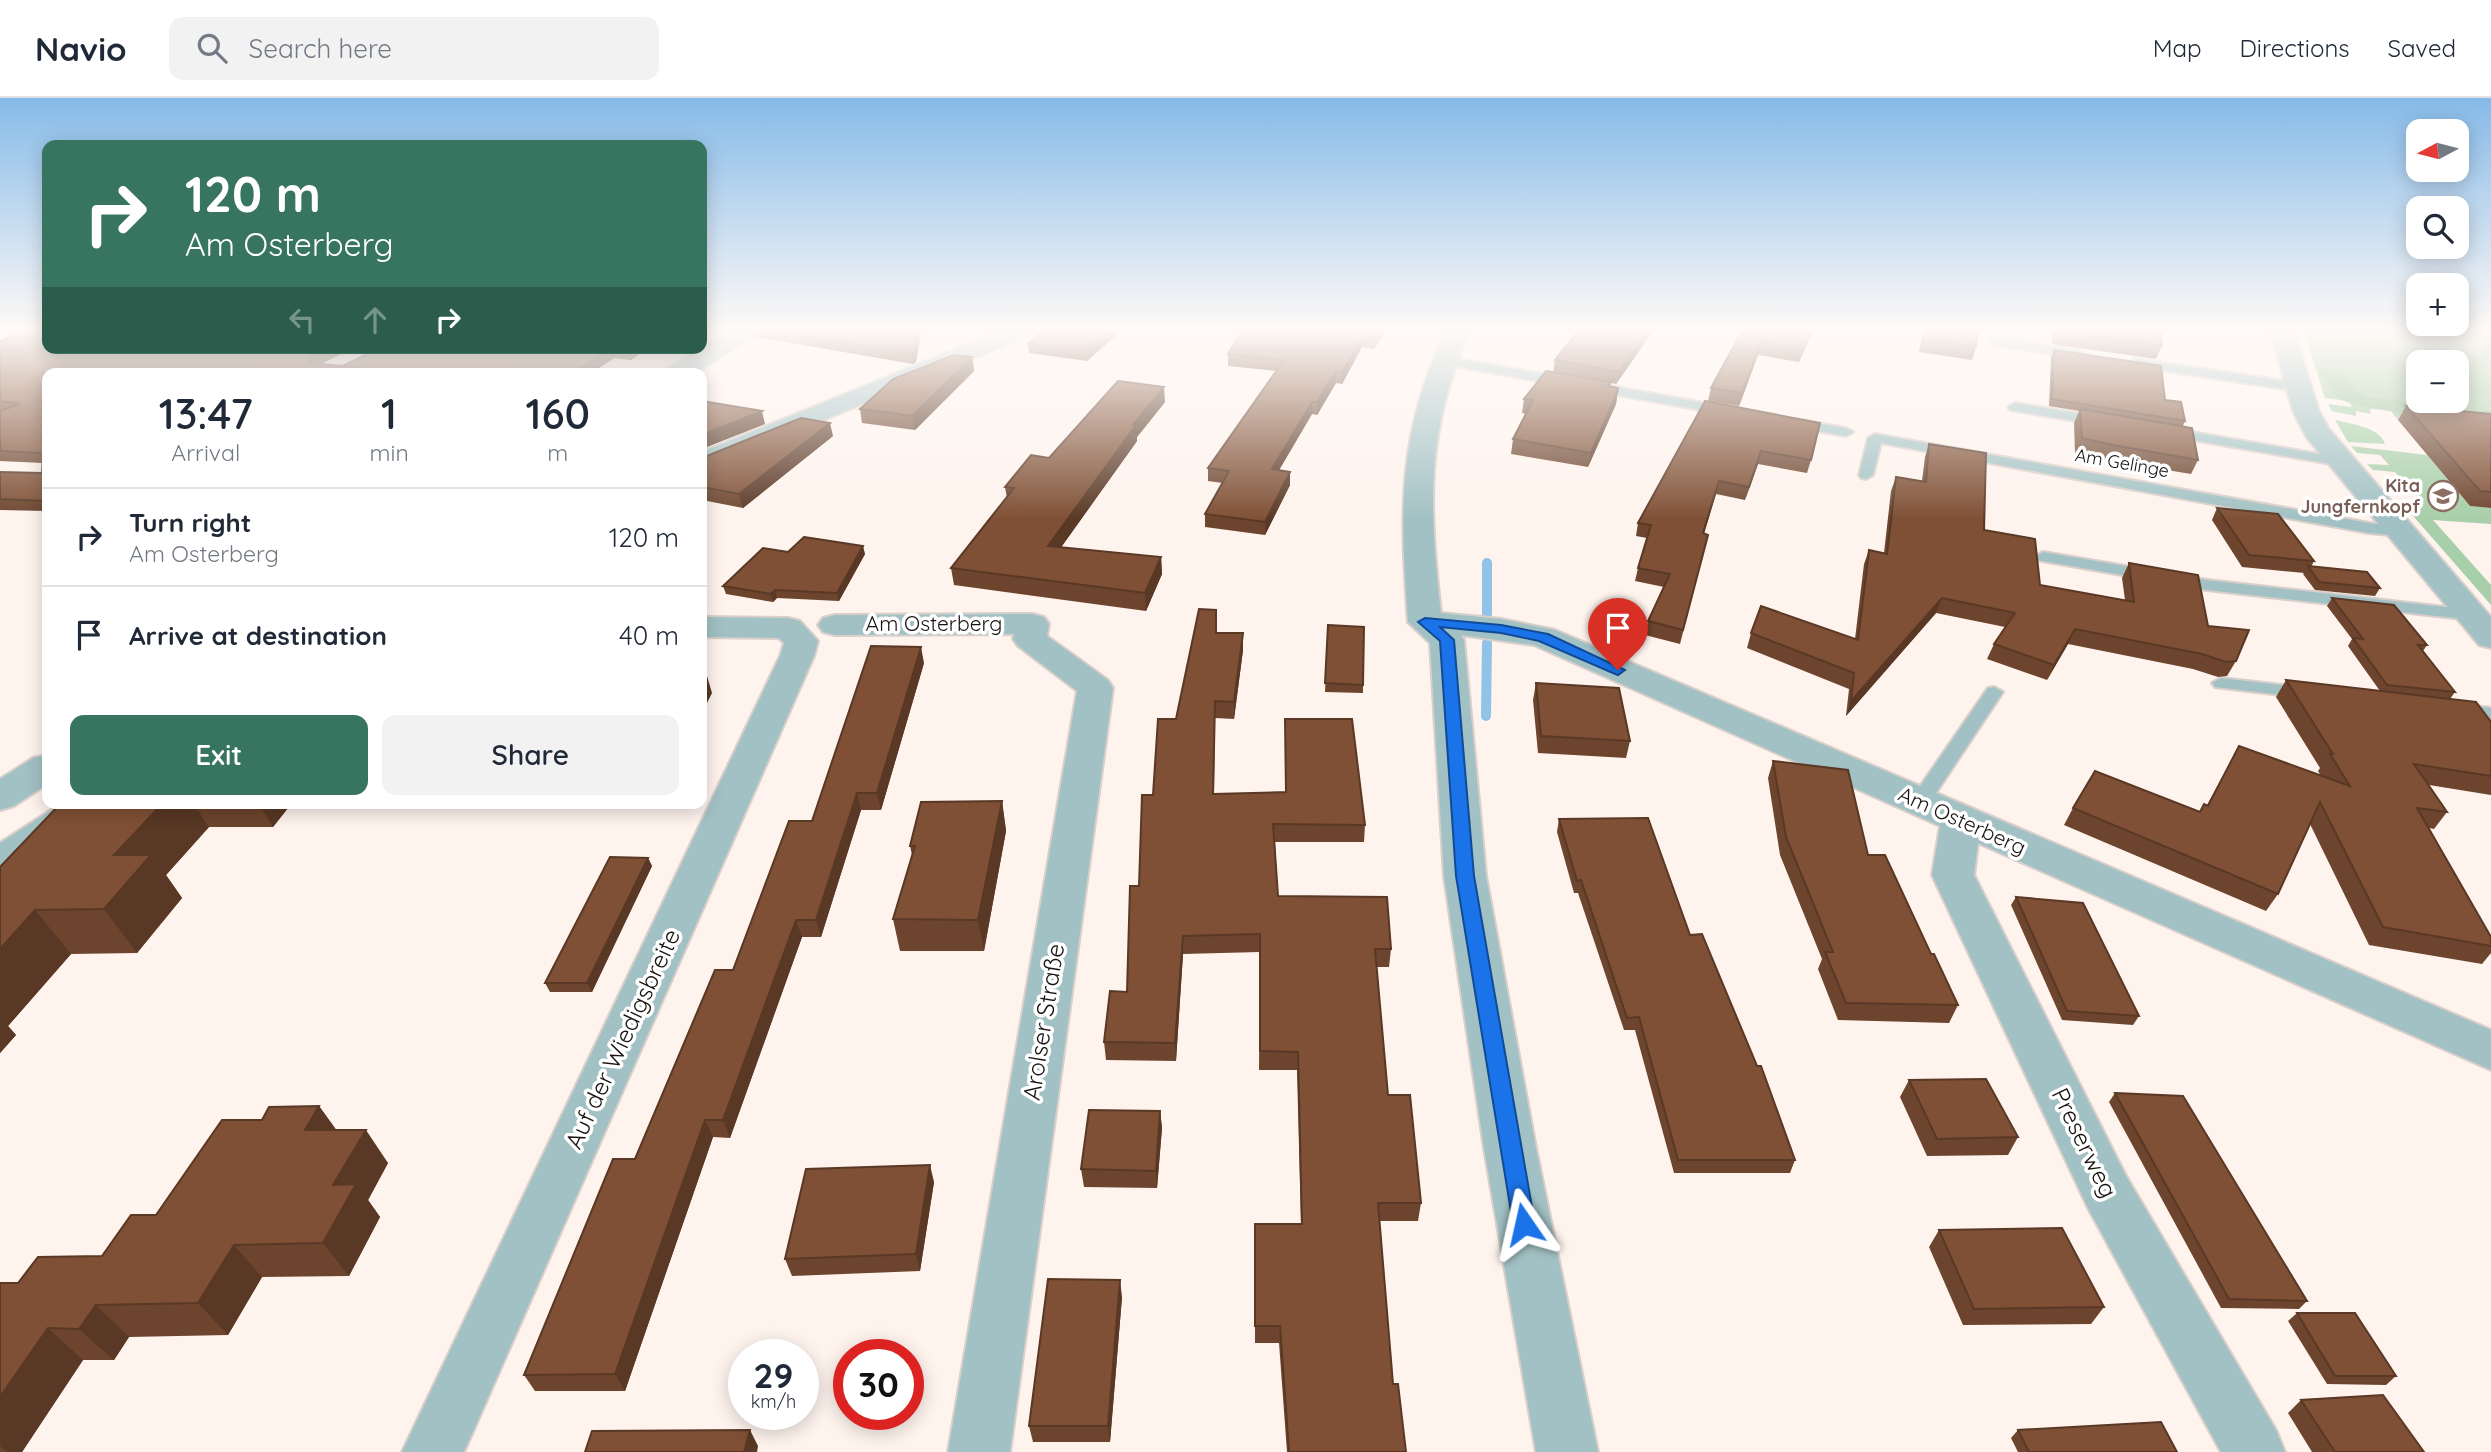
<!DOCTYPE html>
<meta charset="utf-8">
<style>
:root{--surface:#fff;--page:#f2f2f3;--text:#1f2937;--muted:#747a83;--line:#e0e1e3;--accent:#387560}
body{margin:0;font-family:Quicksand,sans-serif;background:var(--page);color:var(--text);height:100vh;display:flex;flex-direction:column;font-size:26px;white-space:nowrap}
*{box-sizing:border-box;margin:0}
p{font-size:23px;color:var(--muted)}
.icon{flex:none;width:38px;height:38px;fill:none;stroke:currentColor;stroke-width:2;stroke-linecap:round;stroke-linejoin:round}
.map{position:relative;flex:1;overflow:hidden}
.side{position:absolute;left:42px;top:270px;width:665px;height:441px;display:flex;flex-direction:column;background:var(--surface);border-radius:14px;box-shadow:0 4px 18px #0003}
.side>*{flex:none}
.banner{position:absolute;left:42px;top:42px;width:665px;height:214px;border-radius:14px;box-shadow:0 4px 18px #0003;background:#387560;color:#fff;overflow:hidden}
.needle{width:46px;rotate:263deg}
.fabs{position:absolute;left:2406px;top:21px;display:grid;gap:14px}
.fabs a{display:grid;place-items:center;width:63px;height:63px;border-radius:14px;background:var(--surface);box-shadow:0 4px 18px #0003;font-size:35px}
.speed{position:absolute;left:728px;top:1241px;display:flex;gap:14px;font-size:35px;font-weight:700;text-align:center}
.speed>*{display:grid;place-content:center;width:91px;height:91px;border-radius:50%;background:var(--surface);box-shadow:0 4px 18px #0003;line-height:1}
.speed small{font-size:18px;font-weight:400}
.speed .limit{border:10px solid #d22;background:#fff;color:#111}
.pin{position:absolute;display:grid;place-items:center;width:60px;height:60px;color:#fff;margin:-72px -30px;border-radius:50% 50% 50% 0;rotate:-45deg;box-shadow:0 0 7px #0007}
.pin .icon{rotate:45deg}
.me{position:absolute;width:77px;margin:-38px;rotate:349deg;stroke-linejoin:round;filter:drop-shadow(0 0 5px #0008)}
.turn{display:flex;align-items:center;gap:24px;height:147px;padding:0 28px;font-size:32px}
.turn .icon{width:91px;height:91px;stroke-width:2.5}
.turn b{display:block;font-size:49px;line-height:60px}
.lanes{display:flex;align-items:center;height:66px;padding:0 28px;background:#0003;justify-content:center;gap:35px;direction:ltr}
.lanes .off{opacity:.35}
.eta{display:flex;justify-content:space-evenly;align-items:center;height:119px;text-align:center}
.eta b{font-size:42px;font-weight:600;line-height:49px}
.button{display:flex;gap:14px;margin-top:auto;padding:14px 28px}
.button a{flex:1;height:80px;border-radius:14px;background:var(--accent);color:#fff;font-size:28px;font-weight:600;line-height:80px;text-align:center}
.button a+a{background:var(--page);color:var(--text)}
ul{padding:0;list-style:none}
li{display:flex;align-items:center;gap:21px;height:98px;padding:0 28px;border-top:2px solid var(--line)}
li div{flex:1}
li b{display:block;font-size:26px}
li em{font-style:normal}
header{display:flex;align-items:center;gap:42px;box-sizing:border-box;height:98px;padding:0 35px;background:var(--surface);border-bottom:2px solid var(--line)}
header strong{font-size:33px}
nav{display:flex;gap:38px;margin-inline-start:auto;font-size:24px}
.search{width:490px;height:63px;background:var(--page);display:flex;align-items:center;gap:18px;box-sizing:border-box;padding:0 24px;border-radius:14px;color:var(--muted);font-size:26px}
.map>svg:first-child{display:block}
.green{fill:#a7cfa9;fill-rule:evenodd}
.forest{fill:#99c59c}
.lines{fill:none;stroke-linecap:round;stroke-linejoin:round}
.stream{stroke:#91c3e9;stroke-width:10}
.service-casing{stroke:#d9cfca;stroke-width:4}
.minor-casing{stroke:#d9cfca;stroke-width:4}
.tertiary-casing{stroke:#d9cfca;stroke-width:4}
.service{fill:#a2c1c4;fill-rule:evenodd}
.minor{fill:#a2c1c4;fill-rule:evenodd}
.tertiary{fill:#a2c1c4;fill-rule:evenodd}
.wall{fill:#6d452e}
.shaded-wall{fill:#593825}
.building{fill:#7f5035;stroke:#593825;stroke-width:2}
.route{fill:#1a73e8;stroke:#114b97;stroke-width:2}
.labels{text-anchor:middle;stroke-width:7;stroke-linejoin:round;paint-order:stroke}
.far-street-label{font-size:18px;fill:#171310;stroke:#fff}
.far-education-label{font-size:18px;font-weight:bold;fill:#785e54;stroke:#fff;text-anchor:end}
.street-label{font-size:21px;fill:#171310;stroke:#fff}
.near-street-label{font-size:24px;fill:#171310;stroke:#fff}
</style>
<header>
<strong>Navio</strong>
<div class="search"><svg class="icon" aria-label="search" viewBox="0 0 24 24"><circle cx="10" cy="10" r="6"/><path d="M15 15l6 6"/></svg>Search here</div>
<nav><a>Map</a><a>Directions</a><a>Saved</a></nav>
</header>
<div class="map">
<svg width="2491" height="1354" viewBox="0 0 2491 1354">
<rect width="100%" height="100%" fill="#fef3ed"/>
<!-- green -->
<path class="green" d="M2304,233h187v98l-93,-9 -8,-10 -20,-1 1,5 -15,-3v5l-24,-5 -4,-7 24,3 -3,-6 -24,-3zM2418,264h39v39h-39z
M2335,322c16,4 45,7 50,24l-37,-2z
M2351,348l76,9 43,51 21,2v16l-58,-4 58,65v20l-90,-103 23,2 -11,-12 -23,-3 -6,-6 23,2 -12,-13 -22,-2 -6,-6 22,1 -9,-10 -23,-2z"/>
<!-- forest -->
<path class="forest" d="M2324,270l19,6 9,14 18,10 23,1 47,10 51,2v10c-28,-3 -137,-9 -154,-24 -8,-7 -11,-19 -18,-27z"/>
<g class="lines">
<!-- stream -->
<path class="stream" d="M1487,465v51
M1486,618l1,-73"/>
<!-- service casing -->
<g class="service-casing">
<path id="service" d="M1996,240l82,12 6,4 -6,4 -86,-13 -2,-3z
M1442,258l123,22 6,4 -6,4 -127,-23v-6z
M2136,261l163,24 6,4 -6,4 -167,-25 -2,-3z
M1595,285l132,24 7,4 -7,4 -137,-25 -1,-3z
M2015,305l85,14 7,4 -7,4 -90,-15 -2,-3z
M1794,321l52,9 7,4 -7,4 -57,-10v-6z
M2168,330l175,30 7,4 -7,4 -180,-31 -2,-3z
M1875,336l494,89 32,3 8,5 -8,5 -32,-3 -488,-90 -8,32 -7,4 -5,-1 -2,-3 9,-37z
M2043,454l164,28 265,30 8,5 -8,5 -265,-30 -170,-30 -2,-3z
M2221,580l86,10 9,5 -9,5 -92,-11 -3,-4z
M1994,589l9,5 -77,116h-14l-3,-5 3,-5 76,-110z
M2458,606l33,4v12l-39,-6 -3,-4z"/>
</g>
<!-- minor casing -->
<g class="minor-casing">
<path id="minor" d="M729,233h28l-4,5 -58,37h-30l3,-5z
M1000,233h32l-4,5 -326,134v-18z
M1446,233h24c-45,100 -41,176 -29,282l60,6 54,11 936,400v40l-513,-227 -4,32 152,301 150,254 9,22h-64l-133,-244 -156,-333 8,-49 -406,-181 -73,-10 3,5 22,236 50,272 62,304h-62l-52,-304 -40,-272 -14,-233 -22,-21c-8,-111 -11,-188 38,-291z
M1032,516l12,3 5,7 -2,12 61,44 5,8 -103,764h-62l129,-761 -59,-45 -5,-7 1,-5 -179,1 -12,-3 -5,-7 5,-7 12,-3z
M702,519l86,1 12,3 18,20 -4,15 -350,796h-62l378,-796 4,-13 -5,-5 -77,-1z
M47,657v29l-33,22 -14,4v-31l33,-21z
M62,705h48l-6,9 -89,61 -15,4v-34z"/>
</g>
<!-- tertiary casing -->
<g class="tertiary-casing">
<path id="tertiary" d="M2270,233h24l25,80 10,18 162,188v31l-12,-3 -172,-207 -14,-27z"/>
</g>
<!-- service -->
<use href="#service" class="service"/>
<!-- minor -->
<use href="#minor" class="minor"/>
<!-- tertiary -->
<use href="#tertiary" class="tertiary"/>
</g>
<!-- wall -->
<path class="wall" d="M754,233h167v2l-5,29 -3,2 -157,-27z
M1043,233h78l-34,30 -58,-8 -1,-9z
M1242,233h144l-12,18 -12,-2 -20,37 -6,-1 -19,32 -5,-1 -33,56 11,15 -25,50 -60,-8v-13l18,-31 -15,-2v-13l68,-97 -48,-5v-12z
M1578,233h75l-37,53 -5,-1 -1,3 8,4 -2,14 -28,63 -77,-13 2,-15 13,-25 -4,-1 2,-14 29,-27 2,-12z
M1742,233h71l-14,31 -41,-7 -19,51 -31,-5 3,-13z
M1923,233h55l-2,16 -4,13 -53,-8z
M2053,233h108l1,15 -6,13 -104,-15z
M0,243l47,7h306l-33,16 23,2 36,-18h268l-16,12 -17,-2 -22,15h-545v138l-47,-1v-38l42,1 1,-10 -43,-2v-50l3,-1h-3z
M2054,252l111,50 20,21 -2,5 15,34 -7,14 -85,-14 -31,-7 -1,-30 5,-12 -30,-5 2,-49z
M972,259l2,14 -59,59 -53,-7 -2,-14z
M1705,303l106,59 -4,13 -49,-9 -13,36 -29,-6 -12,40 4,1 -28,109 -35,-9 3,-14 16,-34 -29,-6 3,-13 9,-30 -11,-2 2,-13z
M1165,304l-28,35v4l-76,106 100,10 1,17 -16,37 -192,-26 -3,-17 56,-70 -2,-11 44,-29z
M2406,308l85,8v94l-21,-2 -72,-86z
M833,338l-90,72 -41,-8v-42z
M1929,346l55,86 56,55 85,15 -3,-22 7,-15 79,63 28,35 -9,15 -9,1 -25,-8 -125,-25 -21,36 -60,-21 7,-15 11,-17 -69,-14 -90,103 3,-27 -102,-41 4,-15 104,6 9,-75 5,-14 15,3 7,-62 5,-14 26,4 3,-24z
M2217,410l97,53 -3,6 69,21 -5,8 -60,-6 -12,-16 1,-1 -62,-6 -30,-47z
M865,456l-26,47 -62,-3 -4,4 -47,-8 -3,-8z
M2332,500l95,47 -4,6 32,41 -5,7 41,23v73l-62,-10 18,27 -13,17 -5,-1 62,109v16l-9,11 -113,-19 -59,-121 -32,70 -12,17 -202,-86 9,-17 127,4 7,-7 32,-59 82,30 -3,-5 2,-3 -44,-71 10,-17 94,11 -32,-45 4,-7 -25,-33z
M1328,527l35,60v8l-38,-1z
M1216,535h27v17l-9,69 -19,-1 -1,76 72,-2 -1,-73 80,106 -1,17h-89l3,54 113,53 -2,18h-13l12,128 33,108 -3,18h-39l14,163 13,68h-119l-8,-109h-24v-119h46l-4,-154h-38l1,-118 -77,2 -7,107 -70,-1 -2,-18 23,-50 12,-106 14,-91 23,-76z
M924,565l-43,147h-20l-40,127h-19l-72,201 -17,-1 -88,254h-90l-11,-16 209,-405z
M1536,585l94,58 -4,17 -88,-5 -5,-53z
M1773,663l95,94 63,99 27,51 -9,18 -111,-3 -20,-51 4,-10 -42,-104 -12,-77z
M1002,703l4,30 -22,120h-84l-7,-32 19,-64 -2,-9z
M61,705h231l-19,24h-64l-43,48 16,23 -45,55 -66,1 -63,72 8,9 -16,18v-186z
M1559,721l131,116 105,225 -5,13h-116l-39,-143h-11l-46,-137h-4l-17,-61z
M648,760l4,8 -60,126h-42l-5,-9z
M2016,799l123,119 -6,9 -71,-5 -51,-115z
M1909,982l109,57 -10,18 -81,1 -27,-59z
M2115,995l192,208 -8,8 -78,-1 -112,-206z
M319,1008l17,24 52,33 -20,37 12,17 -31,59 -87,1 -34,58 -99,2 -15,23h-31l-61,92h-22v-169h18l84,-27 54,-41 106,-95z
M1160,1013l2,17 -5,60 -73,-1 -3,-18z
M934,1084l-14,89 -128,5 -7,-17z
M1939,1132l165,77 -13,17 -128,1 -34,-78z
M1122,1199l-12,145h-77l-4,-16z
M2297,1215l99,63 -10,9 -59,-1 -39,-63z
M2301,1302l123,52h-112l-24,-39z
M2018,1332l159,22h-159l-7,-14z"/>
<!-- shaded-wall -->
<path class="shaded-wall" d="M918,233h3v2l-5,29 -3,2 -2,-10z
M1110,233h11l-34,30 -1,-9z
M1379,233h7l-12,18 1,-12z
M1647,233h6l-37,53 3,-12z
M1811,233h2l-14,31 4,-12z
M1363,238l-1,11 -20,37v-12z
M1761,244l-3,13 -19,51 3,-13z
M328,250h25l-36,18 -9,-3 4,-7z
M611,250l3,10 -22,15h-18z
M630,250h17l-16,12 -3,-10z
M972,259l2,14 -59,59 -3,-14z
M1336,273v12l-19,32v-13z
M1164,289l1,15 -28,35v4l-87,122 -2,-17 85,-121z
M1618,292l-2,14 -28,63 3,-14z
M1312,304v12l-40,68v-13z
M762,313l3,13 -63,25v-14z
M830,325l3,13 -90,72 -4,-14z
M1761,353l-3,13 -13,36 4,-13z
M1290,374v13l-25,50v-13z
M863,448l2,8 -26,47 -2,-8z
M1161,459l1,17 -16,37 -1,-18z
M775,492l2,8 -4,4 -2,-8z
M1942,500l-6,15 -90,103 5,-15z
M2075,531l-7,15 -21,36 7,-15z
M1243,535v17l-9,69v-17z
M921,549l3,16 -43,147 -4,-17z
M702,561l10,34 -10,20z
M857,695l4,17 -40,127 -5,-17z
M1002,703l4,30 -22,120 -6,-31z
M163,705h30l16,24 -43,48 16,23 -45,55 -33,-44 10,-54z
M258,705h34l-19,24z
M648,760l4,8 -60,126 -5,-9z
M35,812l36,44 -63,72 8,9 -16,18v-104z
M796,822l6,17 -72,201 -7,-18z
M1183,838v18l-7,107 -1,-18z
M319,1008l24,33 -38,-9z
M1160,1013l2,17 -5,60 -1,-17z
M705,1022l8,17 -88,254 -10,-17z
M366,1032l22,33 -20,37 12,17 -31,59 -26,-33 10,-58z
M930,1067l4,17 -14,89 -4,-17z
M234,1147l28,32 -34,58 -30,-32z
M1120,1182l2,17 -12,145 -2,-16z
M96,1207l33,32 -15,23 -35,-31z
M48,1230l35,32 -61,92h-15l-7,-6v-49z
M750,1332l8,16 -1,6h-13z"/>
<!-- building -->
<path class="building" d="M26,233h21v17h281l-16,8 -4,7 35,3 36,-18h231l-36,25h-527v128l-47,-2v-27l42,1 1,-18 -3,-2 -40,-2v-40l20,-7 -20,-3v-60z
M777,233h141l-4,21 -3,2z
M1043,233h67l-24,21 -58,-8z
M1242,233h137l-4,6 -12,-1 -21,36 -6,-1 -19,31h-5l-40,67 18,3 -25,50 -60,-8 24,-43 -21,-3 76,-108 -56,-6z
M1578,233h69l-28,41 -64,-12z
M1742,233h69l-8,19 -42,-8 -19,51 -31,-5z
M1925,233h53l-2,16 -53,-8z
M2061,233h100l1,15z
M2054,252l107,16 4,34 16,2 4,19 -133,-22z
M954,257l18,2 -60,59 -52,-7 33,-30z
M1546,273l65,11 -3,4 10,2v2l-27,63 -78,-14 20,-39 -9,-1z
M1118,283l46,6 -31,38h3l-88,121 113,11 -16,36 -194,-25 63,-80 -9,-1 26,-32 18,3z
M702,303l60,10 -60,24z
M1705,303l115,22 -9,37 -50,-9 -12,36 -30,-6 -16,52 5,2 -25,95 -35,-9 22,-47 -32,-6 13,-43 -13,-2z
M2406,308l85,8v78l-11,-1z
M2080,311l112,19 6,32 -85,-15 -31,-7z
M801,320l29,5 -91,71 -37,-7v-29z
M1929,346l57,9 -2,77 51,9 5,46 94,17 -5,-39 69,12 10,51 41,4 -13,31 -10,1 -24,-8 -127,-25 -21,36 -60,-21 21,-31 -73,-15 -91,103 3,-28 -103,-40 10,-27 97,34 11,-90 18,4 9,-77 30,5z
M2217,410l61,6 36,47 -65,-6z
M804,439l59,9 -26,47 -62,-3 -4,4 -48,-8 40,-38 25,4z
M2308,468l59,6 13,16 -61,-6z
M2332,500l62,7 33,40h-9l37,47 -68,-7 -34,-47 10,1z
M1199,511l17,1v23h27l-9,69 -19,-1 -2,93 73,-2 -1,-73h67l13,106 -92,-1 5,72 109,1 4,52h-16l13,146h22l11,108h-43l15,181h5l8,68h-117l-9,-126h-25v-102h47l-4,-172 -38,-1v-117l-77,2 -8,107 -71,-1 6,-51 17,1 3,-106h9l3,-91h11l5,-76h18z
M1328,527l36,2 -1,58 -38,-2z
M871,548l50,1 -44,146h-20l-41,127h-20l-73,200h-18l-90,254 -91,1 89,-216h22l80,-189h18l56,-149h23z
M2286,582l190,22 15,20v54l-77,-12 33,48 -30,-4 74,129v9l-108,-19 -63,-125 -42,92 -205,-86 22,-37 105,41 4,-8 4,2 31,-60 111,40 -20,-32h3z
M1536,585l83,5 11,53 -89,-5z
M1773,663l75,9 20,85h17l46,99h3l24,51 -112,-2 -21,-51h8l-47,-115z
M1002,703l-24,119 -85,-1 22,-73h-5l11,-44z
M61,705h102l-49,52h37l-47,54 -69,1 -35,39v-82z
M1648,720l42,117 12,-1 55,132h4l34,94h-117l-39,-143 -12,1 -46,-138 -4,1 -18,-62z
M610,759l38,1 -61,125h-42z
M2016,799l67,6 56,113 -72,-5z
M1986,981l32,58 -81,2 -28,-59z
M2115,995l68,3 124,205 -78,-2z
M319,1008l-14,24h61l-33,55 23,-1 -33,59 -89,2 -36,58 -102,2 -17,24 -31,-1 -48,69v-114h18l20,-26 64,-1 29,-41h25l66,-95h40l7,-13z
M1089,1012l71,1 -4,60 -75,-2z
M930,1067l-14,89 -131,5 21,-90z
M2062,1130l42,79 -130,2 -35,-79z
M1048,1181l72,1 -12,146h-79z
M2297,1215h58l41,63h-61z
M2383,1297l41,57h-89l-34,-52z
M2161,1324l16,30h-148l-11,-22z
M750,1332l-6,22h-159l7,-21z"/>
<!-- sky -->
<linearGradient id="sky" x2="0" y2="1"><stop stop-color="#85bae8"/><stop offset="0.55" stop-color="#fffaf7"/><stop offset="1" stop-color="#fffaf7" stop-opacity="0"/></linearGradient>
<rect width="2491" height="422" fill="url(#sky)"/>
<!-- route -->
<path class="route" d="M1425,520l76,7 47,9 77,36 -7,5 -5,-2 -74,-32 -38,-8 -61,-6 14,13 20,236 61,348 -3,7 -8,3 -8,-3 -3,-7 -57,-348 -16,-235 -22,-19z"/>
<!-- icons -->
<defs>
<g id="school-ring" transform="scale(1.575)"><circle r="9.5" fill="#fff" stroke="#8d6e63" stroke-width="1.5"/><path d="M0-5L7-2L0 1L-7-2ZM-4 1L0 2.5L4 1V4Q0 6-4 4Z" fill="#8d6e63"/></g>
</defs>
<g fill-rule="evenodd">
<use href="#school-ring" x="2443" y="398"/>
</g>
<g class="labels">
<!-- far-street labels -->
<g class="far-street-label">
<text transform="translate(2122 365) rotate(10)" y="6">Am Gelinge</text>
</g>
<!-- far-education labels -->
<g class="far-education-label">
<text x="2420" y="394">Kita<tspan x="2420" dy="21">Jungfernkopf</tspan></text>
</g>
<!-- street labels -->
<g class="street-label">
<text x="934" y="533">Am Osterberg</text>
<text transform="translate(1962 723) rotate(24)" y="7">Am Osterberg</text>
</g>
<!-- near-street labels -->
<g class="near-street-label">
<text transform="translate(1044 924) rotate(-81)" y="8">Arolser Straße</text>
<text transform="translate(623 941) rotate(-65)" y="8">Auf der Wiedigsbreite</text>
<text transform="translate(2084 1045) rotate(64)" y="8">Preserweg</text>
</g>
</g>
</svg>
<div class="fabs">
<a><svg class="needle" viewBox="-14 -14 28 28"><path d="M0-13l5 13h-10z" fill="#e53935"/><path d="M0 13l5-13h-10z" fill="#747a83"/></svg></a>
<a><svg class="icon" aria-label="search" viewBox="0 0 24 24"><circle cx="10" cy="10" r="6"/><path d="M15 15l6 6"/></svg></a>
<a>+</a>
<a>−</a>
</div>
<div class="speed"><div>29<small>km/h</small></div><div class="limit">30</div></div>
<div class="pin" style="left:1618px;top:572px;background:#d93025"><svg class="icon" aria-label="arrive" viewBox="0 0 24 24"><path d="M6 21V4h12l-3 4 3 4H6"/></svg></div>
<svg class="me" style="left:1524px;top:1126px" viewBox="-20 -20 40 40"><path d="M0-17L14 15 0 8-14 15z" fill="#1a73e8" stroke="#fff" stroke-width="4"/></svg>
<div class="banner">
<div class="turn"><svg class="icon" aria-label="right" viewBox="0 0 24 24"><path d="M7 20v-9h11M14 6l5 5-5 5"/></svg><div><b>120 m</b>Am Osterberg</div></div>
<div class="lanes"><svg class="icon off" aria-label="left" viewBox="0 0 24 24"><path d="M17 20v-9H6M10 6l-5 5 5 5"/></svg><svg class="icon off" aria-label="ahead" viewBox="0 0 24 24"><path d="M12 20V5M6 11l6-6 6 6"/></svg><svg class="icon" aria-label="right" viewBox="0 0 24 24"><path d="M7 20v-9h11M14 6l5 5-5 5"/></svg></div>
</div>
<section class="side">
<div class="eta">
<div><b>13:47</b><p>Arrival</p></div>
<div><b>1</b><p>min</p></div>
<div><b>160</b><p>m</p></div>
</div>
<ul>
<li><svg class="icon" aria-label="right" viewBox="0 0 24 24"><path d="M7 20v-9h11M14 6l5 5-5 5"/></svg><div><b>Turn right</b><p>Am Osterberg</p></div><em>120 m</em></li>
<li><svg class="icon" aria-label="arrive" viewBox="0 0 24 24"><path d="M6 21V4h12l-3 4 3 4H6"/></svg><div><b>Arrive at destination</b></div><em>40 m</em></li>
</ul>
<div class="button"><a>Exit</a><a>Share</a></div>
</section>
</div>
